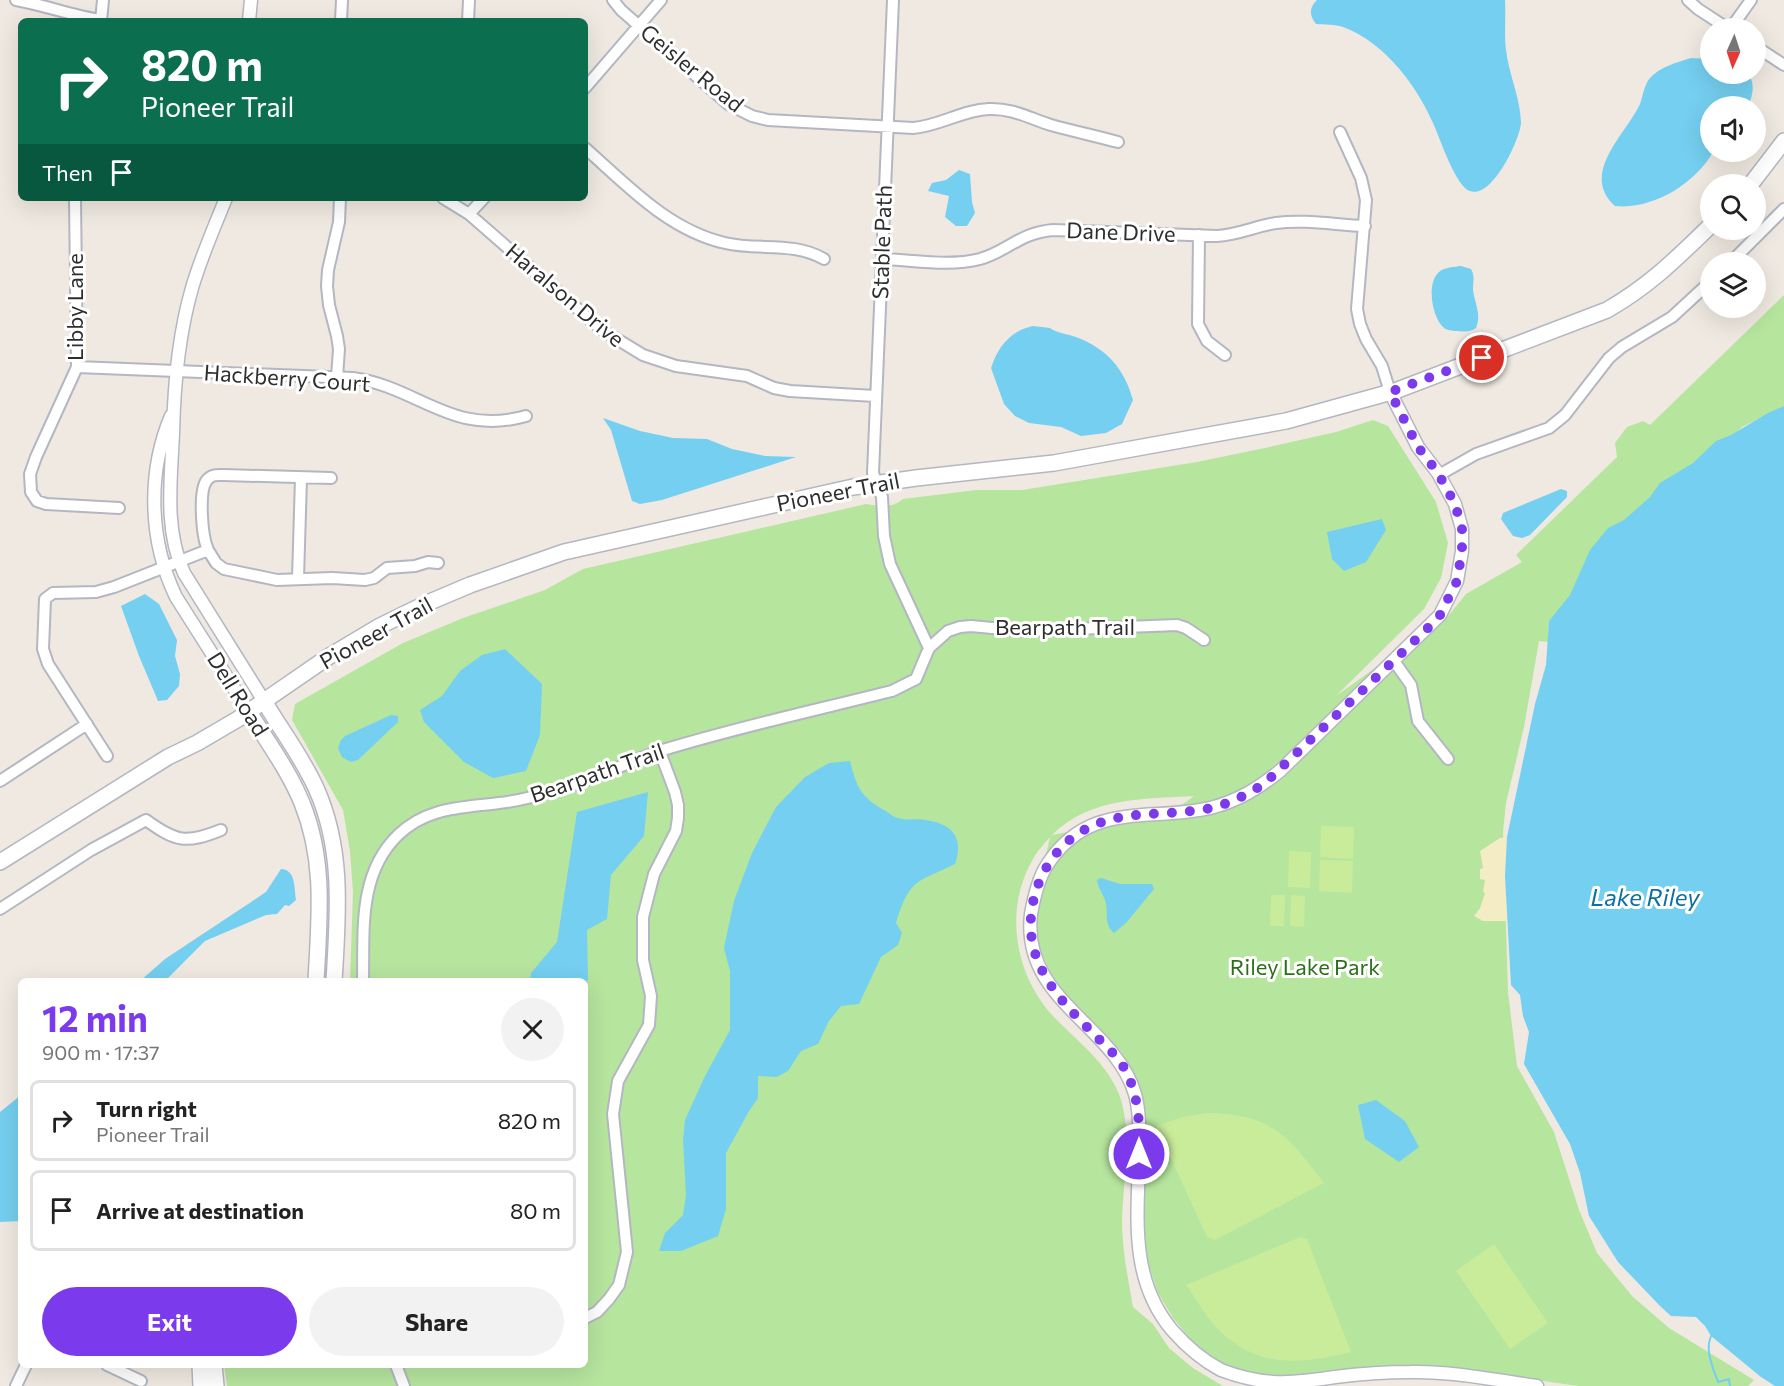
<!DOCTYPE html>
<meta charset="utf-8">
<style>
:root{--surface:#fff;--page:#f2f2f2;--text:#222;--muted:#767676;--line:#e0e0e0;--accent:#7c3aed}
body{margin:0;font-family:Commissioner,sans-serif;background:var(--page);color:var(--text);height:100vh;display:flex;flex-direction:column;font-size:22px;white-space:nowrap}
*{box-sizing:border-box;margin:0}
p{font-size:20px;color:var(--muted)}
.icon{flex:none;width:33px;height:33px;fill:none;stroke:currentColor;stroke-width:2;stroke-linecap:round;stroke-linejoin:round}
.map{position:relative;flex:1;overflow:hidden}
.side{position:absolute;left:18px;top:978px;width:570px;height:390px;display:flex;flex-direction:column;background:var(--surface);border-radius:9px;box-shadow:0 6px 24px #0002}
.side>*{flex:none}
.hud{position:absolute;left:18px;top:18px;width:570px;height:183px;border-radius:9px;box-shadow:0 6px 24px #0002;background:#0b6e4f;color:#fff;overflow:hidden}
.needle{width:39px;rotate:183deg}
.buttons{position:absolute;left:1700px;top:18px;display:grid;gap:12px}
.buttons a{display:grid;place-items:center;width:66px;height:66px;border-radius:50%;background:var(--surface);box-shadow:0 6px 24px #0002;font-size:30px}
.pin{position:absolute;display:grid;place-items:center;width:51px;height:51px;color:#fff;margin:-26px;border:3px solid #fff;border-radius:50%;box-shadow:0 2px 6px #0007}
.me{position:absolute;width:66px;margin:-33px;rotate:0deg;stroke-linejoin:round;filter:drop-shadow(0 0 4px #0008)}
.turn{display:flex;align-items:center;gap:21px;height:126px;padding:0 24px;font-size:27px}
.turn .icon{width:78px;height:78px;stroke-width:2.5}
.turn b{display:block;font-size:42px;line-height:51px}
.then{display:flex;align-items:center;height:57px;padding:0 24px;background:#0003;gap:12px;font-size:22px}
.round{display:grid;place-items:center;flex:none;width:63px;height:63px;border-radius:32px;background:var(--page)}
.headline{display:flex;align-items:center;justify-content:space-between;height:102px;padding:0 24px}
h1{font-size:36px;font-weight:700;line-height:45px;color:var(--accent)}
.button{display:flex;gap:12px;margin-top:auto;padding:12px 24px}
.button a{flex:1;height:69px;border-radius:36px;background:var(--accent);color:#fff;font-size:24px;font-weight:700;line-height:69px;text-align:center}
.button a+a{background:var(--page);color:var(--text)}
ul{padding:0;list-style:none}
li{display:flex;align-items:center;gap:18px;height:81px;margin:0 12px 9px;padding:0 12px;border:3px solid var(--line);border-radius:9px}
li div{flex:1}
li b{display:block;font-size:22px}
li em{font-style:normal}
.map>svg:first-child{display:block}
.green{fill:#b6e59e;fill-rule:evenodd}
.sand{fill:#f3ecc5}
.pitch{fill:#c9ec9a}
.water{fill:#75cff0}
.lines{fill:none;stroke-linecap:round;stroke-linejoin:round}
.stream{stroke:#75cff0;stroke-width:2}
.minor-casing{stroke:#b4b7c1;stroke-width:14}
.tertiary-casing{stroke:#b4b7c1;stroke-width:15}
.secondary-casing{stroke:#b4b7c1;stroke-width:18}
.minor{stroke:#fff;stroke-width:10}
.tertiary{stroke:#fff;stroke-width:12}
.secondary{stroke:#fff;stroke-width:15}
.route{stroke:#7c3aed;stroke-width:10;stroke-dasharray:0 18}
.labels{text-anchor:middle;stroke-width:6;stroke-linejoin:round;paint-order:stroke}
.street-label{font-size:22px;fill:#2e2e2e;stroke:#fff}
.park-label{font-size:22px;fill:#2c6e1b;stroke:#fff}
.water-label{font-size:24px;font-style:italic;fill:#0d6fa3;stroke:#fff}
</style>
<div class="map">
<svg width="1784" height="1386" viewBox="0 0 1784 1386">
<rect width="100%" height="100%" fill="#efe9e1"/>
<!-- green -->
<path class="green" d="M1784,295v111l-42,21 -193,194 -1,21 -9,-1 -15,86 -18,76 -3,29 5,160 9,74 37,66 25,78 18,43 35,43 37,32 85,52 -6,6h-170l-119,-17 -32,-3 -65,1 -71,11 -27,-1 -24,-6 -23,-10 -26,-21 -18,-22 -15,-25 -10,-30 -5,-31 3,-114 -6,-30 -19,-37 -60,-52 -31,-75 20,-87c-6,7 -13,14 -17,22 -30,51 -18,118 22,159 23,24 51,44 64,76 14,37 4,89 3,127 0,28 6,58 11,86l20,17 16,24 24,20 30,18h-996l-3,-21h361v-384h-235l3,-89 -3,-41 -7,-41 -51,-90 3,-16 108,-61 60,-25 82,-28 38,-21 283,-65c14,2 25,5 37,-5l73,-9h46l175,-28 68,-14 71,-16 37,-12 15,6 48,76 12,41 -7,35 -17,31 -88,87 113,-81 17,-21 56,-32 -6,-7 101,-98 -2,-14 12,-16 16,-6 7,4zM1194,796l-22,16 -120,23c38,-38 91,-36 142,-39z"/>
<!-- sand -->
<path class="sand" d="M1507,837l-2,39 2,45h-24l-9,-5 6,-8 5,-15 -2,-1 2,-12 -5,-1v-10l3,-1 -3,-17 20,-13z"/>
<!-- pitch -->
<path class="pitch" d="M1321,826l33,1 -1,32 -33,-2z
M1289,851l22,1 -1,36 -22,-1z
M1320,860l33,1 -1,32 -33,-2z
M1271,895h14l-1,31h-14z
M1291,895l14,1 -1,31 -14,-1z
M1207,1113c64,1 81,22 117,70l-109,57 -8,-3 -51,-111 27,-9z
M1300,1237l7,2 44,113c-49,12 -92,17 -131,-21 -14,-13 -23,-31 -34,-46z
M1494,1244l54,79 -38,26 -54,-78z"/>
<!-- water -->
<path class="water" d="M1317,0h188c1,17 -1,34 1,50 3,25 14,47 15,72 0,17 -34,89 -57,65 -11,-12 -22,-42 -28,-57 -17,-42 -50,-87 -93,-103 -8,-3 -19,-2 -27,-3 -7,-9 -7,-16 1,-24z
M1691,58l19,1v15h39c6,11 4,21 -1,32h-38v46h3c-18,32 -61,58 -98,54 -36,-32 11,-72 25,-102 3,-8 4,-19 10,-26 11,-12 26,-15 41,-20z
M959,170l11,4 2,28 3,11 -8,13h-11l-11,-9 4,-21 -21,-5 4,-8 14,-3z
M1461,266l10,3c4,7 2,12 2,20 1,14 9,24 3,39 -6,4 -11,4 -18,3 -5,0 -9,0 -14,-3 -12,-10 -18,-45 -5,-56 6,-5 15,-5 22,-6z
M1033,326l17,2c6,5 18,6 26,9 31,12 48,31 57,63l-11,24 -16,9 -25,3 -20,-9 -32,-4 -14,-7 -11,-12 -13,-36c7,-21 19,-37 42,-42z
M1784,406v980h-9l-14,-9 -50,-41 -6,-10 -9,-9 -25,-1 -11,-10 -42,-44 -29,-46 -9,-43 -10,-29 -46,-80 5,-32 -6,-16 -3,-21 -9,-10 -6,-109 2,-39 28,-133 11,-39 3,-44 21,-26 20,-45 18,-22 16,-8 26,-23 10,-14 33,-20 23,-22 15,-6 37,-22z
M603,418l37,13 33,7 34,1 25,10 33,7 31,1 -134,43 -22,4 -8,-3 -21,-71z
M1561,489l6,2v6l-37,38 -8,3 -9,-2 -12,-17 2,-6z
M1382,519l4,11 -20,32 -22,9 -12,-12 -5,-27z
M145,594l14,10 18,36 -2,16 5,18 -1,12 -12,14 -9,1 -19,-45 -18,-50z
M505,649l37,35 -2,51 -14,36 -33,7 -29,-16 -40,-40 -4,-12 22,-14 18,-25 22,-16z
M391,715l7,1v6l-40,38 -7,2 -9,-5 -4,-9 3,-8 4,-4z
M850,761c6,24 10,35 32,48 5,2 11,8 16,9 9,3 19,0 28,2 27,4 38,18 29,44 -39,19 -45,14 -59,59l6,10 -4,12 -17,12 -22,47 -18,2 -12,15 -11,23 -17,7 -13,20 -11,6 -19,-1v22l-9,13 -23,42v56l-8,27 -37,15h-22l6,-18 18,-18 3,-20 -3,-55 2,-20 19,-42 26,-48v-59l-6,-23 10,-47 18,-48 24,-46 29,-30 24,-14z
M648,792l-4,44 -33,39 -4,44 -20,11 1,49 -3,6v-4h-55l1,-8 26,-31 20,-130z
M281,869c15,1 13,18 15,31l-7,6 -4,-1 -8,9 -11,1 -61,26 -40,40h-25l25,-22 101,-67z
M1101,878l19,6h32l2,5 -28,34 -12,10c-10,-9 -6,-18 -8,-29 -1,-8 -8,-15 -9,-24z
M21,1095v126l-21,1v-110z
M1376,1100l29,21 14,26 -20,15 -34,-23 -7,-34z"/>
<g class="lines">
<!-- stream -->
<path class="stream" d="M1713,1333c-10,14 0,35 5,49l11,-3 1,7"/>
<!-- minor casing -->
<g class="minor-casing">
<path id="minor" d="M16,0c29,5 56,16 85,20
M613,0l8,10 107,94 24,12 16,4 145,8c27,-2 49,-18 76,-19 23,-1 40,9 62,16 22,6 44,11 67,17
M1688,0l10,9 29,19
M101,21l2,-21
M341,21l1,-21
M468,21l1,-21
M1731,28l20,-28
M1755,46l29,19
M585,88l76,-88
M1340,132l21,46 5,22 -9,109 3,15 6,15 16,27 8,26
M585,148c42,37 83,82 140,95 33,8 68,-2 99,16
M75,198l2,169 -41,90 -6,17 1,18 6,9 9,3 73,4
M443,198l26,16 133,116 41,25 33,11 71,10 27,12 16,3 85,5
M469,214l15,-16
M1199,235l-1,89 9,17 18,14
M882,259c31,1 67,8 98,0 28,-8 39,-26 73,-29l164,6c21,-1 39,-10 59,-13 29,-4 60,2 89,3
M1731,262l53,-53
M77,367l276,11c66,9 99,59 173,38
M337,377l2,-28 -2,-13 -8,-31 -2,-19 1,-16 11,-48 1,-24
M1439,475l37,-21 73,-26 16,-13 44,-57 13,-11 50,-30 38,-35
M208,550c-6,-13 -10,-59 -1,-70 5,-6 10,-5 17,-5l107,3
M298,578l3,-100
M929,648l19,-17 12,-4 11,-1 52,5 154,-6 9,3 18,12
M1394,661l17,24 7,36 30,38
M107,756l-59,-92 -5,-15 2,-50 8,-6 43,-1 18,-5 94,-37 8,13 8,6 53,11 55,-2 33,2 9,-2 13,-10 28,-2 13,-4 10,1
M0,781l87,-57
M0,909l91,-59 55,-30c30,22 40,24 75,10
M363,981c1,-51 -5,-107 35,-146 29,-28 63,-27 101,-32 21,-2 42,-8 62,-14 35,-10 68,-28 102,-39 75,-23 153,-40 229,-59l24,-12 13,-31 -39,-84 -6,-28 -2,-39 -9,-24 20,-473
M585,1318l12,-6 12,-13 10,-14 8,-33 -14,-138 5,-33 31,-56 2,-29 -8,-36v-43l11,-43 22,-43 2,-13v-13l-3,-13 -15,-40
M107,1365l34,16
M396,1365l8,21
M16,1386l10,-21"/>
</g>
<!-- tertiary casing -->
<g class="tertiary-casing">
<path id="tertiary" d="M249,21l2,-21
M226,198c-12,30 -25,59 -34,90 -13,45 -18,99 -19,145 -2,48 -9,96 11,140l80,128
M1390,392l28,55 20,26 17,31 7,25v22l-5,30 -17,34 -159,155c-22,18 -43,31 -71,38 -61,14 -121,-8 -163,57 -9,14 -13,32 -16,49 -10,86 83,110 104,180 6,22 4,47 4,70 -2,58 -8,117 33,166 14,16 30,30 49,40 42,16 70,14 114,7 24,-3 50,-5 75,-5 42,-1 85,8 127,14
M171,416c-24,57 -22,125 5,181l73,115"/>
</g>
<!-- secondary casing -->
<g class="secondary-casing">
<path id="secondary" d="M1751,184l33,-43
M264,701c17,29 38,56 52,87 28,62 22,127 18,193
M249,712c18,29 40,59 53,91 24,59 17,117 14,178
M0,862l168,-105 29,-14 41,-24 90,-62 52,-31 45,-22 45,-19 94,-33 289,-65 63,-9 138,-15 232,-42 109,-30 212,-81c42,-24 69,-51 103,-84
M200,1365l1,21
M214,1365l2,21"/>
</g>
<!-- minor -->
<use href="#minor" class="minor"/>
<!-- tertiary -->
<use href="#tertiary" class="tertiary"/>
<!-- secondary -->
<use href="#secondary" class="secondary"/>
</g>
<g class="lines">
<!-- route -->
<path class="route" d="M1139,1154c1,-31 0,-61 -16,-88 -9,-14 -23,-25 -34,-37 -39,-38 -70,-77 -54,-135 7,-24 22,-47 44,-61 40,-25 83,-16 127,-24 22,-4 40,-14 58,-25l163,-155 13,-14 17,-34 5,-30v-22l-7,-25 -17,-31 -20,-26 -28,-55 92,-34"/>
</g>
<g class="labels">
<!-- street labels -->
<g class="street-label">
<text transform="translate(692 68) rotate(39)" y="8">Geisler Road</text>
<text transform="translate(1121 232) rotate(2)" y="8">Dane Drive</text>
<text transform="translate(882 242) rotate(-88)" y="8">Stable Path</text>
<text transform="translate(565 295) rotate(40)" y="8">Haralson Drive</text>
<text transform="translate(75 307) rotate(-90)" y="8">Libby Lane</text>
<text transform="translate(287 378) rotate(4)" y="8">Hackberry Court</text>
<text transform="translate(838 492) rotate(-11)" y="8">Pioneer Trail</text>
<text x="1065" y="635">Bearpath Trail</text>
<text transform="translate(376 633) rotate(-29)" y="8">Pioneer Trail</text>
<text transform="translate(238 694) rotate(58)" y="8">Dell Road</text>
<text transform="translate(597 773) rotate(-19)" y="8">Bearpath Trail</text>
</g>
<!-- park labels -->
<g class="park-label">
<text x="1305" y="975">Riley Lake Park</text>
</g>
<!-- water labels -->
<g class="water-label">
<text x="1645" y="906">Lake Riley</text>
</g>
</g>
</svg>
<div class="buttons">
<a><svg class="needle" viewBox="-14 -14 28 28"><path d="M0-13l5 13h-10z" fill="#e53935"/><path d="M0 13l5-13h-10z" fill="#767676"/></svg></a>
<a><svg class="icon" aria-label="sound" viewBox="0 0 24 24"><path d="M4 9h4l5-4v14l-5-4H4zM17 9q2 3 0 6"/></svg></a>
<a><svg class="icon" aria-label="search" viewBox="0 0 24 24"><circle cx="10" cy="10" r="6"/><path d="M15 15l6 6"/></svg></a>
<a><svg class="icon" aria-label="layers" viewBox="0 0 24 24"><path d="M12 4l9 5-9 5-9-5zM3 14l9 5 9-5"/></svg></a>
</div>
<div class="pin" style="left:1482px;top:358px;background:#d93025"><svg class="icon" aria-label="arrive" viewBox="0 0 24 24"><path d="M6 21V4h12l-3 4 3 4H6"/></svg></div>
<svg class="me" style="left:1139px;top:1154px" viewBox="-20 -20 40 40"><circle r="17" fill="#7c3aed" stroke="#fff" stroke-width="3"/><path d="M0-11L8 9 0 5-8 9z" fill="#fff"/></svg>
<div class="hud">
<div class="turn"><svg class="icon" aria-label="right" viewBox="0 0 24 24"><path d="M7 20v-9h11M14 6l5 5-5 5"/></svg><div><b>820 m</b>Pioneer Trail</div></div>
<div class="then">Then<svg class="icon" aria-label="arrive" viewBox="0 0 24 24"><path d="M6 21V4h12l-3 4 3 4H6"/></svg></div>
</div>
<section class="side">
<div class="headline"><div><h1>12 min</h1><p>900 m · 17:37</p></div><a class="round"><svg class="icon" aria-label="close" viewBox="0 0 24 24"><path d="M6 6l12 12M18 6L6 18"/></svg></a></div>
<ul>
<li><svg class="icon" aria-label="right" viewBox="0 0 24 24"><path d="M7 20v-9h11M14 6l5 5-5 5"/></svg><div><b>Turn right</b><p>Pioneer Trail</p></div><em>820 m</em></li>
<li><svg class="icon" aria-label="arrive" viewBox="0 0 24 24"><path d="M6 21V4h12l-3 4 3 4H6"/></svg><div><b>Arrive at destination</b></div><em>80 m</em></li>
</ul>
<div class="button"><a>Exit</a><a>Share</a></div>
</section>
</div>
